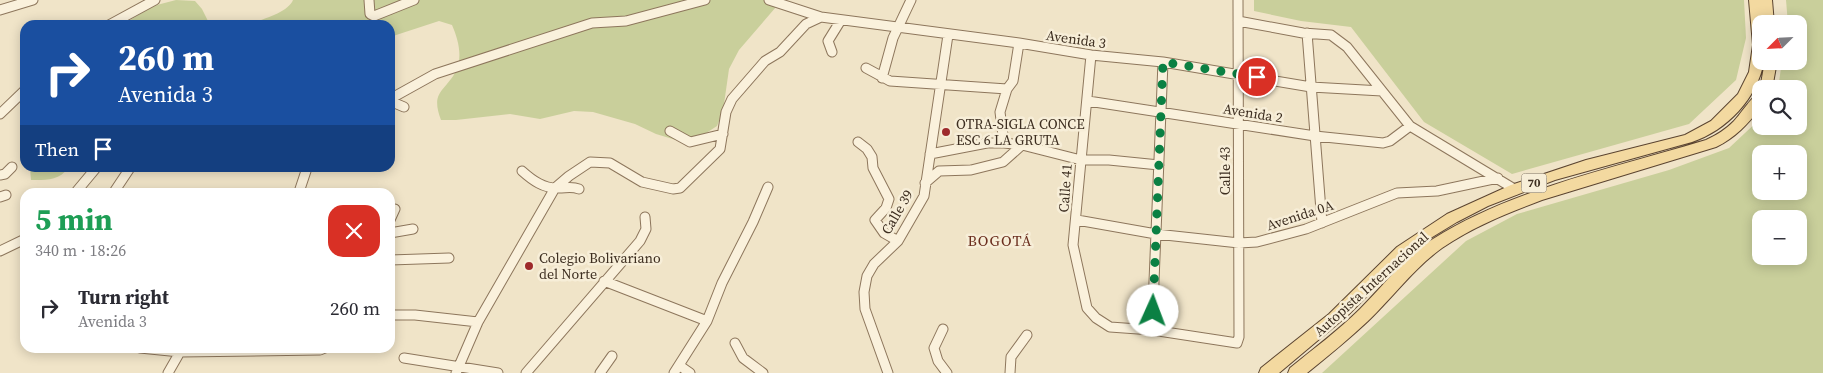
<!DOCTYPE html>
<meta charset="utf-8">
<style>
:root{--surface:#fff;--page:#f2f2f3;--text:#2b2b33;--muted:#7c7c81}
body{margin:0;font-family:"Source Serif 4",serif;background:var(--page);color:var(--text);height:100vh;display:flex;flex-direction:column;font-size:19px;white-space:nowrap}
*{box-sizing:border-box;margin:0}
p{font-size:16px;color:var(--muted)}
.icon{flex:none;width:28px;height:28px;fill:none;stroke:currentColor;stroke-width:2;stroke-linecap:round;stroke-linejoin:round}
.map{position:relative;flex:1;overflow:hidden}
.drawer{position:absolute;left:20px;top:188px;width:375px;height:165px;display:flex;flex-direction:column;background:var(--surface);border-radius:15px;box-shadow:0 2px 12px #0003}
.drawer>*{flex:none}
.guide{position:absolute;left:20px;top:20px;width:375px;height:152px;border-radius:15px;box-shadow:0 2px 12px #0003;background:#1a4fa0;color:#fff;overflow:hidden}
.needle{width:32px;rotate:246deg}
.tools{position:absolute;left:1752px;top:15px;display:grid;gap:10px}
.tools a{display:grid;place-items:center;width:55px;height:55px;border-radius:10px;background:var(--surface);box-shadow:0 2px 12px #0003;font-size:25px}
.pin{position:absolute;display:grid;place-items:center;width:42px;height:42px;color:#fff;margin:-21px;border:2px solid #fff;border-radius:50%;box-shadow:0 1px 5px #0007}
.me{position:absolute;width:55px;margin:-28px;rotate:2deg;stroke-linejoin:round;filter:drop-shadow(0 0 4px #0008)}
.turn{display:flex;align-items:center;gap:18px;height:105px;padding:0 15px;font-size:22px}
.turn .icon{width:65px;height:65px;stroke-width:2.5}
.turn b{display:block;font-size:35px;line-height:42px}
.then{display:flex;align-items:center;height:48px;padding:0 15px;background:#0003;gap:10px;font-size:19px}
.round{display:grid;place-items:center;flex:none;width:52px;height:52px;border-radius:15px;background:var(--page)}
.overview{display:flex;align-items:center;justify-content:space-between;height:85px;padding:0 15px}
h1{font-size:30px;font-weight:700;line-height:38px;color:#1e9e55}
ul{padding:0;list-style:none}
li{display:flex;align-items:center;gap:15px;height:70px;padding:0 15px}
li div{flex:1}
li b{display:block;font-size:19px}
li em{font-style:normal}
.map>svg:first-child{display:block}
.green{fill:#c9cf9b;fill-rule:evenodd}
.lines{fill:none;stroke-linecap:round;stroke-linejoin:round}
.street-casing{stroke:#8d765c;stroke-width:11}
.primary-casing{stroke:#5b4430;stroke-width:2}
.street{stroke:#faf1dc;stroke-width:9}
.primary{fill:#f3d9a0;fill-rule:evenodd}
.route{stroke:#0b8043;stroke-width:9;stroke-dasharray:0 16.2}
.poi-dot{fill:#9e2a2b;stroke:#f7eed8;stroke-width:2}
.labels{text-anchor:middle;stroke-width:5;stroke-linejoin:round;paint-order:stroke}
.shield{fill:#f7eed8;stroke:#756857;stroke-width:1}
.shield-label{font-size:12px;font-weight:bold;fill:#3d2e20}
.street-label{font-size:14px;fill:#3d2e20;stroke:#f7eed8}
.poi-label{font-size:14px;fill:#3d2e20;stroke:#f7eed8;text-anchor:start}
.neighbourhood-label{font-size:15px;letter-spacing:1px;fill:#6b2e1e;stroke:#f7eed8}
</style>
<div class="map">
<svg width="1823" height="373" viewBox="0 0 1823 373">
<rect width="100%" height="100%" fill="#f0e4c8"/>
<!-- green -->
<path class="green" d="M176,0l19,1 7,8 8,16h-88l31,-19z
M293,0h489l-43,50 -10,19 -6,42 -6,15 -20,13 -21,1 -20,-6 -21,-10 -42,-12 -19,-1 -34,8 -30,-5 -54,6h-15c-11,-29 4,-28 15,-49 7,-15 2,-32 -4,-46l-13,-4 -49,16v-12h-145c13,-4 43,-12 48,-25z
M1254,0h490l2,38 -10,42 -47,44 -177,50 -88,-52 -73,-95 -50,-6 -47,-10z
M1786,0h37v373h-501l144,-132 51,-27 152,-44 60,-22 32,-30v8h38v-37h-21l4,-28h17v-37h-11zM1761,154h38v37h-38zM1761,219h38v37h-38z
M30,168h38c-9,13 -23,12 -37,12z"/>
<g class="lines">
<!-- street casing -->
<g class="street-casing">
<path id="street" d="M369,0l1,14 4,2 40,-16
M769,0l52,17 198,26 72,12 72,7 148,25 71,4
M0,10l33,-10
M1238,21l65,12 28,2 16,12 63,79 106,64
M109,25l46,-25
M1307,33l15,190
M832,52l-4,-11 13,-21
M1091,55l-18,190 14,63 9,10 14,9 42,3 85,13 2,-6 -1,-337
M866,68l24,13 117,8
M882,78l11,-40 18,-38
M390,99l45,-25 157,-51 34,-2 79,-21
M390,101l14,6
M1088,101l227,35 68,7 7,-2 20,-15
M0,114l25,-24
M670,131l20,11 33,-8
M858,142l9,7 5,8 1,11 16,31 -3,9 -11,12 9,13 14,8
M1004,143l-4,-31 7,-23 6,-8 6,-38
M930,154l57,-11h17l18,2 59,15h28l50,5
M522,171c10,9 22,18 37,17 7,0 13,-2 20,1
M0,175l5,-1 7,-7
M925,183l14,-12 32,-1 32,-8 19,-17
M76,192l20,-24
M114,192l16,-24
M299,192l8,-24
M0,197l6,-2
M390,220l5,-11
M1077,220l79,14 83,9 18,-1 49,-13 91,-36 40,-2 61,-13
M390,233l23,-4
M0,251l25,-12
M390,260l59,-2
M604,281l103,40
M390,315h25l63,7
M943,329l-9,19 4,13 9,12
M1152,330l11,-268
M735,343l8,15 20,15
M140,348l40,4 140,-2 5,-2
M404,358l94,15
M680,366l10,7
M168,373l12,-21
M456,373l22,-51 77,-134 14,-12 21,-14 20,1 32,19 31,7 7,-1 40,-39 6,-37 6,-13 33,-38 15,-9 26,-28 15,-7
M526,373l114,-132 6,-12 -1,-12
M600,373l12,-17
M674,373l33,-52 15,-38 31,-61 15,-35
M888,373l-23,-64 -1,-17 3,-16 7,-12 24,-23 26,-45 24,-161
M1010,373l1,-16 16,-22"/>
</g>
<!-- primary casing -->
<g class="primary-casing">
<path id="primary" d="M1749,0h23l2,24h-13v37h3c-7,38 -37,69 -72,81l-137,38 -67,26 -31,16 -28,17 -22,17 -59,59 -69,58h-20l2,-5 68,-54 68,-67 50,-33 64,-29 75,-25 99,-25 26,-14 27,-27 11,-22 4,-27z
M1765,61h12l-5,28h-11v18c-13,17 -26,31 -45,40l-174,53c-34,13 -70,27 -100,48 -28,20 -49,49 -74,73 -19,18 -40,35 -61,52h-19l2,-5c23,-19 48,-37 70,-59 23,-23 45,-52 73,-70 78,-50 185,-72 273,-99 11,-5 20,-11 28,-19 7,-7 19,-27 27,-29l-1,-3z"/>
</g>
<!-- street -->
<use href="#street" class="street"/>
<!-- primary -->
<use href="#primary" class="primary"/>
</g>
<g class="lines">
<!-- route -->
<path class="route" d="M1153,311l10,-249 94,15"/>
</g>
<!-- markers -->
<g class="poi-dot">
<circle cx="946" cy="132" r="5"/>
<circle cx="529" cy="266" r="5"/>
</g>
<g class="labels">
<!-- shield labels -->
<rect class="shield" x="1521.5" y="173.5" width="25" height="19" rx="4"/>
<g class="shield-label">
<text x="1534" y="187">70</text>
</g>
<!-- street labels -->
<g class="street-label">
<text transform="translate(1076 39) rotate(8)" y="5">Avenida 3</text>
<text transform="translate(1253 113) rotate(9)" y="5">Avenida 2</text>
<text transform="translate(1225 171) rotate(-90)" y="5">Calle 43</text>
<text transform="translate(1065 188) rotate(-86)" y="5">Calle 41</text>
<text transform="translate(897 212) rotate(-60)" y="5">Calle 39</text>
<text transform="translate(1300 215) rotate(-18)" y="5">Avenida 0A</text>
<text transform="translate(1371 284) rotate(-42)" y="5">Autopista Internacional</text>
</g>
<!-- poi labels -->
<g class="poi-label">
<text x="956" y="129">OTRA-SIGLA CONCE<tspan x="956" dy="16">ESC 6 LA GRUTA</tspan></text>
<text x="539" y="263">Colegio Bolivariano<tspan x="539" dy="16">del Norte</tspan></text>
</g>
<!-- neighbourhood labels -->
<g class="neighbourhood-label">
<text x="1000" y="246">BOGOTÁ</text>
</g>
</g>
</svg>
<div class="tools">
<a><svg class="needle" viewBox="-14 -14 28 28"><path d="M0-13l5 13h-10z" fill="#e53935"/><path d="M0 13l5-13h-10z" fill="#7c7c81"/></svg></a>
<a><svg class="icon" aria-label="search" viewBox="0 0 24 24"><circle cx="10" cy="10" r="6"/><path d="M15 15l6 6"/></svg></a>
<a>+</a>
<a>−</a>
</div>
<div class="pin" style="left:1257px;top:77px;background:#d93025"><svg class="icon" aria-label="arrive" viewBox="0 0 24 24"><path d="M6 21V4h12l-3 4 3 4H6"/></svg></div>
<svg class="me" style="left:1153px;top:311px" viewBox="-20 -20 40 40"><circle r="19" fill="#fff"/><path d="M0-13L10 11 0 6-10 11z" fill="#0b8043"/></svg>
<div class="guide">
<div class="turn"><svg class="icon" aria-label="right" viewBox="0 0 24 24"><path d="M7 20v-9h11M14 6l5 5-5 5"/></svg><div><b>260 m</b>Avenida 3</div></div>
<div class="then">Then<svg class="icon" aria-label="arrive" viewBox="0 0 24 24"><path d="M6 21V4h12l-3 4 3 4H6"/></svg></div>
</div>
<section class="drawer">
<div class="overview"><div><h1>5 min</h1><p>340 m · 18:26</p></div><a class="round" style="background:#d93025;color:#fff"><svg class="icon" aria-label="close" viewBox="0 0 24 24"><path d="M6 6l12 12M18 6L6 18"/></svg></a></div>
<ul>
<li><svg class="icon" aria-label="right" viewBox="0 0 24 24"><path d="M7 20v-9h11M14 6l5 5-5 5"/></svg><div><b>Turn right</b><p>Avenida 3</p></div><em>260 m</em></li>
</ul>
</section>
</div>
